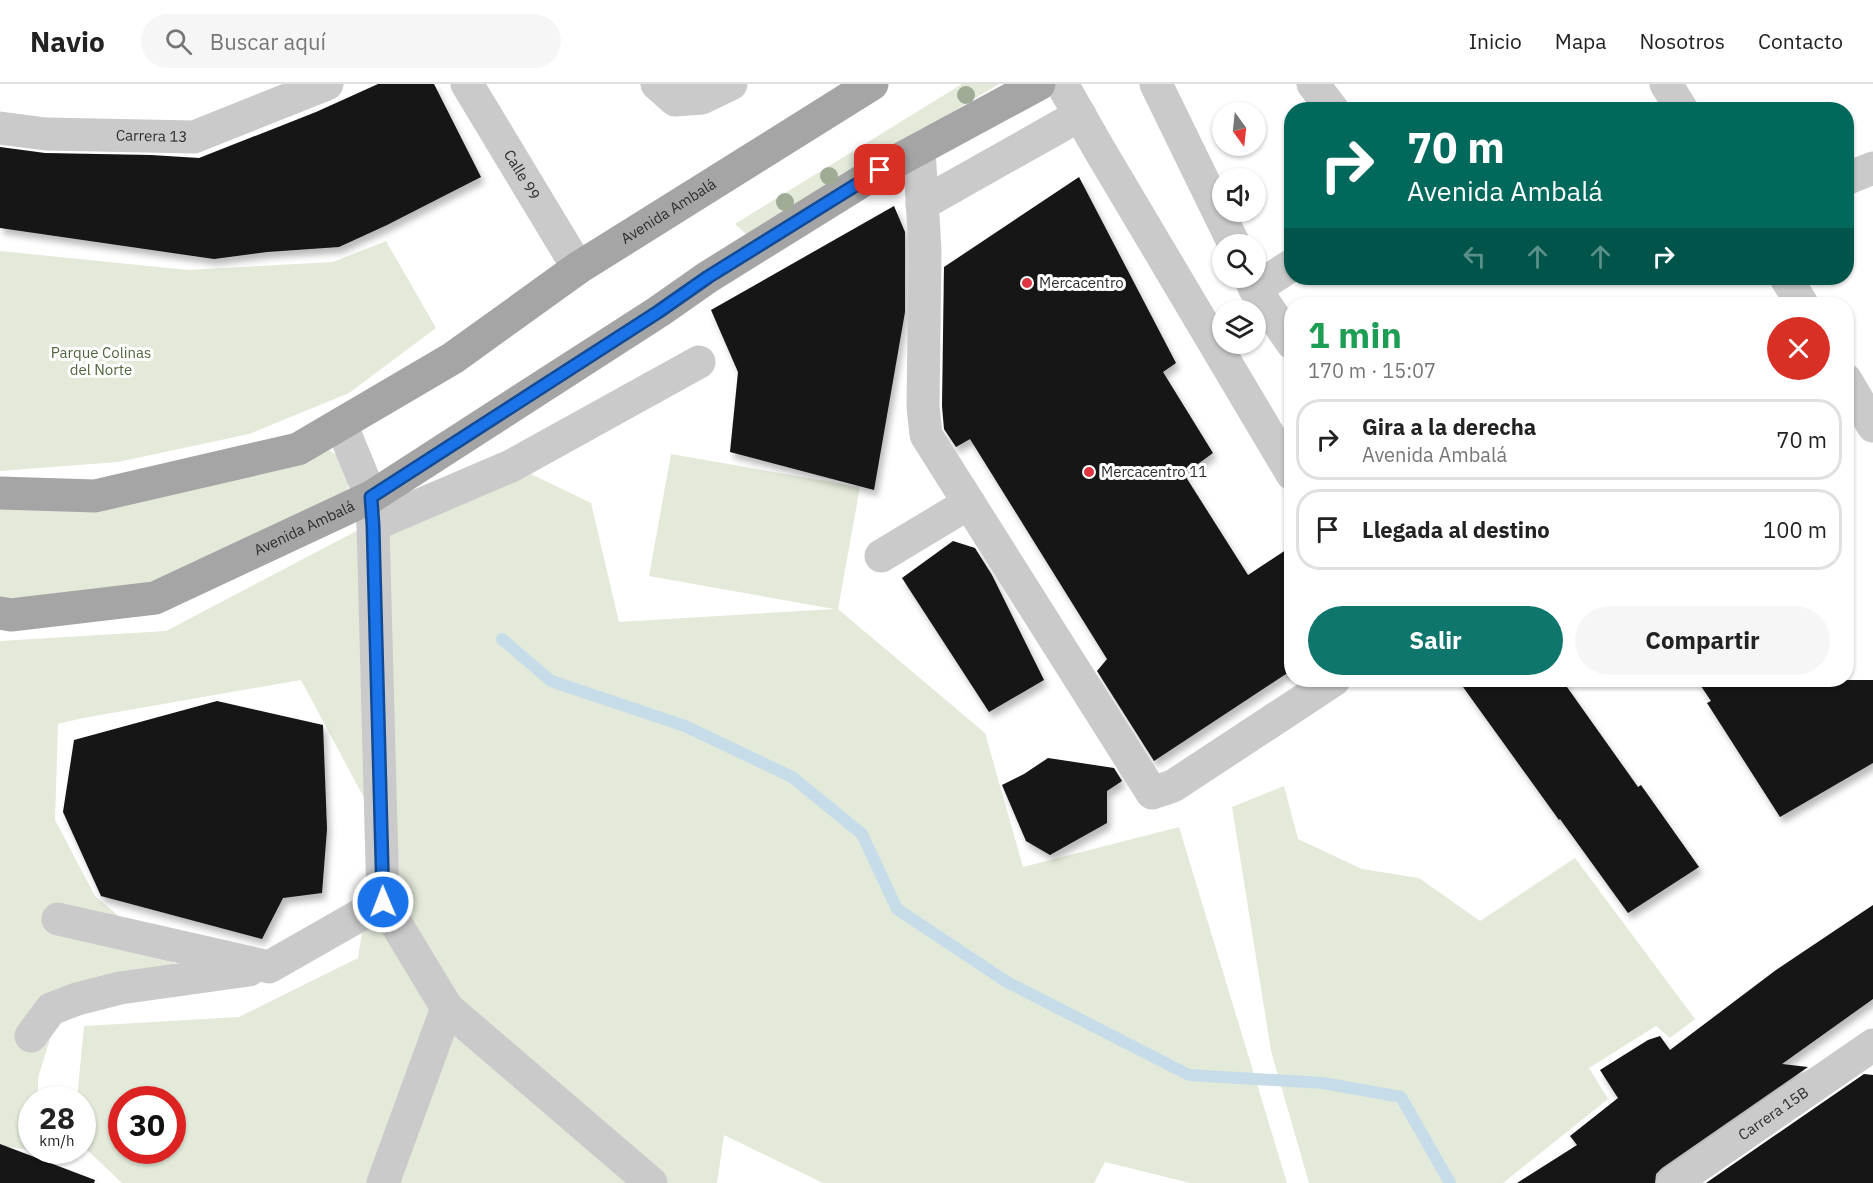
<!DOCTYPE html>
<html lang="es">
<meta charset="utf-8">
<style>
:root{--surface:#fff;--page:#f6f6f6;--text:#222;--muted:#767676;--line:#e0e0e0;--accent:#0f766e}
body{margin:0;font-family:"IBM Plex Sans",sans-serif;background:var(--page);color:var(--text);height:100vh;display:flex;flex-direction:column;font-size:22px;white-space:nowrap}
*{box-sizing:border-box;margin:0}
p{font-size:20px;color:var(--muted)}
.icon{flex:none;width:33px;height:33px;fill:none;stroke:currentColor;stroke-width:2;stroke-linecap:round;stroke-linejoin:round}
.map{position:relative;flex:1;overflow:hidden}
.panel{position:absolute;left:1284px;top:213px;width:570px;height:390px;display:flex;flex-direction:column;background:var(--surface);border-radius:24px;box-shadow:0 2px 4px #0004}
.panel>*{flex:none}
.top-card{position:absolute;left:1284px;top:18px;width:570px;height:183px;border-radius:24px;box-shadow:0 2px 4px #0004;background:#00695c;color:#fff;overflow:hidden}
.needle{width:39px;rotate:165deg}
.fabs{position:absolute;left:1212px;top:18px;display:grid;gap:12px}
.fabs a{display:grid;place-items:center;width:54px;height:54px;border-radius:50%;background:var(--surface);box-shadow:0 2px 4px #0004;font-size:30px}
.speed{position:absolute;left:18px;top:1002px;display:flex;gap:12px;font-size:30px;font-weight:700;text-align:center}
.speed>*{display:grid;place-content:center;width:78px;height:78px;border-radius:50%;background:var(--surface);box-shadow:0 2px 4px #0004;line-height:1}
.speed small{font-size:15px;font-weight:400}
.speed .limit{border:9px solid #d22;background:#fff;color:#111}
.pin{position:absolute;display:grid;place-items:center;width:51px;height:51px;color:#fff;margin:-26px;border-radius:12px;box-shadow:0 3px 9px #0006}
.me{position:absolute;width:66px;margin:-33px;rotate:359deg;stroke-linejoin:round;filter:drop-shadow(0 0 4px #0008)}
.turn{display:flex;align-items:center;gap:21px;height:126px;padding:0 24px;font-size:27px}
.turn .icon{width:78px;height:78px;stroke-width:2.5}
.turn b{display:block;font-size:42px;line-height:51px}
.lanes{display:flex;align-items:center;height:57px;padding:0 24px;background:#0003;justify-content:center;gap:30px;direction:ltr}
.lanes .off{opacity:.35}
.round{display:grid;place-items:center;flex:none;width:63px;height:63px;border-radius:32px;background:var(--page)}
.headline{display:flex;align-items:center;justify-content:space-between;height:102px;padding:0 24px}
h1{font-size:36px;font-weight:700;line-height:45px;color:#1e9e55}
.button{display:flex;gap:12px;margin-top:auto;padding:12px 24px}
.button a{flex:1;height:69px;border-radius:36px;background:var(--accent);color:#fff;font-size:24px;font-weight:700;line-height:69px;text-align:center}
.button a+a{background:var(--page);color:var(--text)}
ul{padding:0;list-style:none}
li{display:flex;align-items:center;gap:18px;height:81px;margin:0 12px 9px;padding:0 12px;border:3px solid var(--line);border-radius:24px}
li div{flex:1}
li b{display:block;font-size:22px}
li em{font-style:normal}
header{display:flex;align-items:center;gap:36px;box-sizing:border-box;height:84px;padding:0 30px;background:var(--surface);border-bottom:2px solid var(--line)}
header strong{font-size:28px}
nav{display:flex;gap:33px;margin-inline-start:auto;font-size:21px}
.search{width:420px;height:54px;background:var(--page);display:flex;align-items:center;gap:15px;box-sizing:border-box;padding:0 21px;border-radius:33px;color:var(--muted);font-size:22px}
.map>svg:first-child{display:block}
.green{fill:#e3eada;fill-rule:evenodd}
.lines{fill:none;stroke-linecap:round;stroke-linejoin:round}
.stream{stroke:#c7dce9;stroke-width:12}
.building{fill:#141414;filter:url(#shadow)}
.minor{stroke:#cacaca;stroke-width:33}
.major{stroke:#a5a5a5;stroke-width:33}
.tree{fill:#9fab94}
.route-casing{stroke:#114b97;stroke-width:15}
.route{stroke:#1a73e8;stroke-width:10}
.poi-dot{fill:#de3541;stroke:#fff;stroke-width:2}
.labels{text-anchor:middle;stroke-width:6;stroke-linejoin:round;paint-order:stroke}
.street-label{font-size:15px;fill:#2d2d2d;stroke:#fff}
.poi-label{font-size:15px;fill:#2d2d2d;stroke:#fff;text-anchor:start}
.park-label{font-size:15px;fill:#50663c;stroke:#fff}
</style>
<header>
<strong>Navio</strong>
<div class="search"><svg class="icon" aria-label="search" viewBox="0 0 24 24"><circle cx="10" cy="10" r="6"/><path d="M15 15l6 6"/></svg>Buscar aquí</div>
<nav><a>Inicio</a><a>Mapa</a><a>Nosotros</a><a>Contacto</a></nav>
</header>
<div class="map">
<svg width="1873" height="1099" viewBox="0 0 1873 1099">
<defs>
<filter id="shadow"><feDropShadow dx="3.5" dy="6" stdDeviation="3" flood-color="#0004"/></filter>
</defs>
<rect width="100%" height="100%" fill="#fff"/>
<!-- green -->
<path class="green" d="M962,0h37l-252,151 -12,-11z
M386,157l50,87 -87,65 -100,41 -131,28 -118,9v-220l188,19 145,-8z
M325,364l14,8 9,20v14l-200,95 -138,14 -10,-1v-93z
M671,370l189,33 -22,122 147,124 38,134 156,-40 108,356h-97l-85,-21 -11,21h-271l-99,-48 -7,48h-595l-39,-37 -1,-46 -5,-1 7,-73 155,-9 119,-59 20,-134 -77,-144 -218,38 -25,6 -3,96 40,76 105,89 -143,31 -19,62v21l-6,1 -1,50 -31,-4v-505l166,-10 263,-138 102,-19 60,29 28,119 215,-13 -185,-33zM122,1016h50v50h-50z
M1284,702l14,53 64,30 57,9 61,43 95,-63 120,161 -25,19 -14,-12 -67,42 19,31 -105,84h-194l-38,-132 -39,-244z"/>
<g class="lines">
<!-- stream -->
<path class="stream" d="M502,555l49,42 134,45 107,51 70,57 35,75 110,73 182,93 134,8 78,14 49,86"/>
</g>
<!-- building -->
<path class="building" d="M378,0h56l47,93 -94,48 -48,22 -72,5 -53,7 -214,-31v-81l45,6 106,2 48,3 117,-46z
M1079,93l97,186 -13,9 50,81 -29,21 64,101 44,-29v124l-138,91 -57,-90 10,-12 -137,-220 -14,8 -12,-18 -2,-23 2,-139z
M894,122l11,26v80l-31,178 -144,-38 8,-80 -27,-62z
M953,457l22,7 17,27 52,105 -55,32 -87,-134z
M1458,596h104l76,107 3,-2 58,82 -71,46 -68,-94 -1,1z
M1697,596h176v83l-93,54 -73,-114 4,-2z
M217,617l106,24 4,104 -5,64 -39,5 -21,41 -161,-43 -38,-84 11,-72z
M1048,674l66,10 8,13 -15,10v32l-57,32 -24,-14 -24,-56 22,-11z
M1873,821v94l-91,65 26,3 -146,101 -6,6 -1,9h-138l60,-38 -7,-9 48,-38 -18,-28 48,-30 12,-4 10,14 106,-80z
M1864,990l9,1v108h-167z
M0,1060l95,36 -1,3h-94z"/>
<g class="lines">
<!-- minor -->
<g class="minor">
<path id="s1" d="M467,0l111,184"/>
<path d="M657,0l18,16 27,-2 29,-14"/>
<path d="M1062,0l37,65 193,325"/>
<path d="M1156,0l78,160"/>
<path d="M1313,0l20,26"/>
<path d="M1666,0l16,26"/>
<path id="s2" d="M0,44l46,6 148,3 133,-53"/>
<path d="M919,65l6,101 -2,157 3,28 226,358 21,-7 161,-106"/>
<path d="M1846,95l27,-11"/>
<path d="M922,120l158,-89"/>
<path d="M1250,194l5,11 37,54"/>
<path d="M1786,194l16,26"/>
<path d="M1255,205l37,-24"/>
<path d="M1846,296l27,46"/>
<path d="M341,340l30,73 2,28 10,377 64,106 -64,175"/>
<path d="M373,441l138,-59 188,-104"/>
<path d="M881,472l88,-53"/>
<path d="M58,835l211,48 114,-65"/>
<path d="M447,924l204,175"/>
<path d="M31,952l20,-27 26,-10 43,-11 129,-18"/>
<path id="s3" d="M1673,1099l200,-138"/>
</g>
<!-- major -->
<g class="major">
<path id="s4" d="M0,409l95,3 203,-47 155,-91 125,-90 294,-184"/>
<path id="s5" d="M0,529l11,2 144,-17 216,-101 287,-185 50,-35 172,-107 159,-86"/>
</g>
</g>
<!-- trees -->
<g class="tree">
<circle cx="966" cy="11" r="9"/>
<circle cx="829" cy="92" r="9"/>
<circle cx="785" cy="118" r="9"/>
</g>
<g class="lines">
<!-- route casing -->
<g class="route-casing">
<path id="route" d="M383,818l-10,-377 -2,-28 287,-185 50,-35 172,-107"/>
</g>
<!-- route -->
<use href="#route" class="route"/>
</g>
<!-- markers -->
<g class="poi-dot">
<circle cx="1027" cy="199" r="6"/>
<circle cx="1089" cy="388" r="6"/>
</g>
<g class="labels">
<!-- street labels -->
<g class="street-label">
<text dy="5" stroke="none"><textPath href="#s2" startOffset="152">Carrera 13</textPath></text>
<text dy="5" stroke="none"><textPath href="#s1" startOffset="106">Calle 99</textPath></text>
<text dy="5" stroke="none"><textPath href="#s4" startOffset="744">Avenida Ambalá</textPath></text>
<text dy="5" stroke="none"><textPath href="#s5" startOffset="321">Avenida Ambalá</textPath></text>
<text dy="5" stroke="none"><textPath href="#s3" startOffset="122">Carrera 15B</textPath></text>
</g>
<!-- poi labels -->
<g class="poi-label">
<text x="1039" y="204">Mercacentro</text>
<text x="1101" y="393">Mercacentro 11</text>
</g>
<!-- park labels -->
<g class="park-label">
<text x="101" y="274">Parque Colinas<tspan x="101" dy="17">del Norte</tspan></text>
</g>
</g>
</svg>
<div class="fabs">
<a><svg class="needle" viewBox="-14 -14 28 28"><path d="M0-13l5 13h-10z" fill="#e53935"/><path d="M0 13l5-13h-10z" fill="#767676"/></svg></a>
<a><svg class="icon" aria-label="sound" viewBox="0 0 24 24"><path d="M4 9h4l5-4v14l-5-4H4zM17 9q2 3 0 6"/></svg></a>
<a><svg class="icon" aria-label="search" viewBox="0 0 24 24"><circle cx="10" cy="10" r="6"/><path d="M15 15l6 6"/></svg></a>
<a><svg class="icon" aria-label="layers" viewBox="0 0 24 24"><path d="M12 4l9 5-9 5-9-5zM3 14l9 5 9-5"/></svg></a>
</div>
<div class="speed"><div>28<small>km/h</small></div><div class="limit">30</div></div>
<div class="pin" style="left:880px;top:86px;background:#d93025"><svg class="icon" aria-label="arrive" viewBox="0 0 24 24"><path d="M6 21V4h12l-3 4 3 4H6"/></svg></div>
<svg class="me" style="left:383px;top:818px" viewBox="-20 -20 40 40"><circle r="17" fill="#1a73e8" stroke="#fff" stroke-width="3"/><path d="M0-11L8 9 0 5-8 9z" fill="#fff"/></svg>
<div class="top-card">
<div class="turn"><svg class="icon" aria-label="right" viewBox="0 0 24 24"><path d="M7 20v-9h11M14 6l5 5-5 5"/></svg><div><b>70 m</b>Avenida Ambalá</div></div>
<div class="lanes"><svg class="icon off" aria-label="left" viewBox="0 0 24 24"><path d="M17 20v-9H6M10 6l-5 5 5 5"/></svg><svg class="icon off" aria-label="ahead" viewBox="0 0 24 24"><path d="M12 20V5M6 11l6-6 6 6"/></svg><svg class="icon off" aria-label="ahead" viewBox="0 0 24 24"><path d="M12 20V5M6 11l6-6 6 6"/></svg><svg class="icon" aria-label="right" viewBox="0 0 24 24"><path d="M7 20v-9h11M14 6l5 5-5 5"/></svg></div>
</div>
<section class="panel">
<div class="headline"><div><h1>1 min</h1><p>170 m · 15:07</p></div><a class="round" style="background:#d93025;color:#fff"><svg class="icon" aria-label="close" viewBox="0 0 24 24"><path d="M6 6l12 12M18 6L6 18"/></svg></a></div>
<ul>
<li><svg class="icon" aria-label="right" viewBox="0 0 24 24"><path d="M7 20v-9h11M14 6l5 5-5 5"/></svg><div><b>Gira a la derecha</b><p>Avenida Ambalá</p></div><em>70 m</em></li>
<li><svg class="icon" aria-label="arrive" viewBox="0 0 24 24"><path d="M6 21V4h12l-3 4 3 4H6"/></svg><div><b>Llegada al destino</b></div><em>100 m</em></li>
</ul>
<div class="button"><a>Salir</a><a>Compartir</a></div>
</section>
</div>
